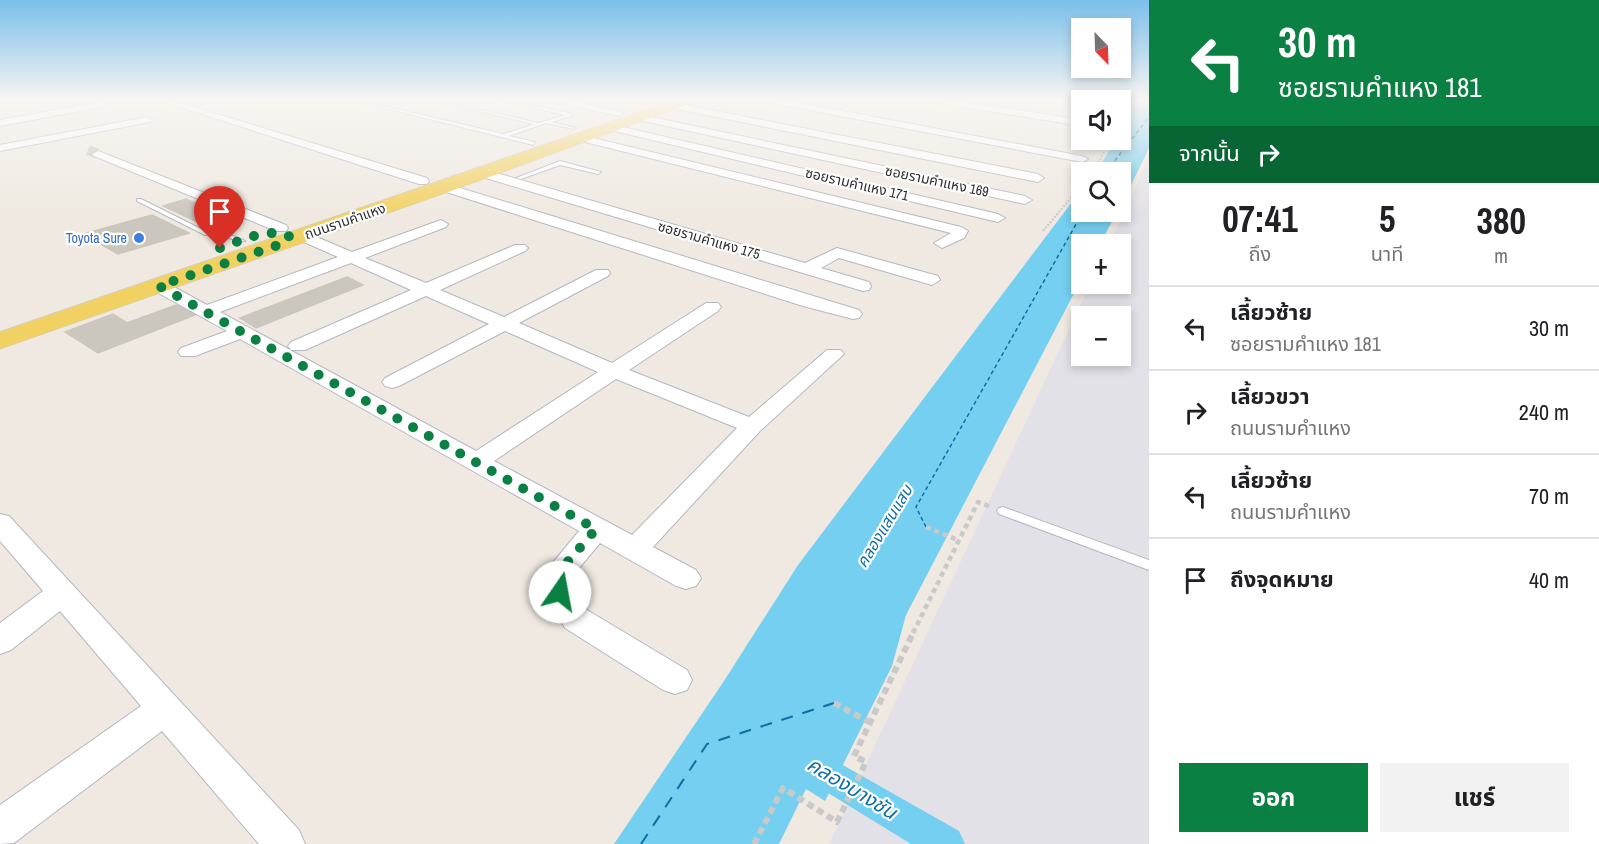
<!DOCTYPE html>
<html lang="th">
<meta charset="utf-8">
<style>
:root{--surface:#fff;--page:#f2f2f2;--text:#202124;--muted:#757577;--line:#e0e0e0;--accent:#0b8043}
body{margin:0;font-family:"Archivo Narrow","Noto Sans Thai",sans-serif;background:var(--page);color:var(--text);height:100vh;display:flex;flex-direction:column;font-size:22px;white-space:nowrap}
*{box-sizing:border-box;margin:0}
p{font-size:20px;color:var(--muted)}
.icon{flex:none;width:33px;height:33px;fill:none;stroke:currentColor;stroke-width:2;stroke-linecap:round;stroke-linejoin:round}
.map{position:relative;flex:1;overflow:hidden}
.sheet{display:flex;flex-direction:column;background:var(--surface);width:450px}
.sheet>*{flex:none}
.top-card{background:#0b8043;color:#fff;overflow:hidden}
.needle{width:39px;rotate:157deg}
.tools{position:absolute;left:1071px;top:18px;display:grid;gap:12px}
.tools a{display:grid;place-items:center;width:60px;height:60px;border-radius:0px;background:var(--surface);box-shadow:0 3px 9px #0003;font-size:30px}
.pin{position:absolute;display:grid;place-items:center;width:51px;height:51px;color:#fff;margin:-62px -26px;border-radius:50% 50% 50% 0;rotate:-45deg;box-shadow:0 0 6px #0007}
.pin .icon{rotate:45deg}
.me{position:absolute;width:66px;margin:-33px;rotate:12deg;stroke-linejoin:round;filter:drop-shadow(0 0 4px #0008)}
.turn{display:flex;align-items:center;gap:21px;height:126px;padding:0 30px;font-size:27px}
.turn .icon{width:78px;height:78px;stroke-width:2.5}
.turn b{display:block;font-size:42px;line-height:51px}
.then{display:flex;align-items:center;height:57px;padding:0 30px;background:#0003;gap:12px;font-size:22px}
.eta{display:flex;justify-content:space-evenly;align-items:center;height:102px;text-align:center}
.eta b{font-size:36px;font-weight:700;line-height:42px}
.action{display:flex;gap:12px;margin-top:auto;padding:12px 30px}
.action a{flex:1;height:69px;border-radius:0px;background:var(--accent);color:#fff;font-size:24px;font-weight:700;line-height:69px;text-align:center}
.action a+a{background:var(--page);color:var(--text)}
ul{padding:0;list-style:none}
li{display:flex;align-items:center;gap:18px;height:84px;padding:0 30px;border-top:2px solid var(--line)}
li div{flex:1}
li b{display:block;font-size:22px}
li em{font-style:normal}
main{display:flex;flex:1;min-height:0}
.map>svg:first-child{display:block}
.industrial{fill:#e3e1e8;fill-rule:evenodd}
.water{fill:#75cff0}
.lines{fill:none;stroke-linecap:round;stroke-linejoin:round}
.canal{fill:#75cff0;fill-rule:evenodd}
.ferry-far1{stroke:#0d6fa3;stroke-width:1.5;stroke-dasharray:4 3;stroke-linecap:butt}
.ferry{stroke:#0d6fa3;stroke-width:2;stroke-dasharray:12 10;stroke-linecap:butt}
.building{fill:#cbc7bf;stroke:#cbc5ba;stroke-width:1.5}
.street-tunnel{stroke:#c8c4bd;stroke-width:10;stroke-dasharray:10 5;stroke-linecap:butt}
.lane-casing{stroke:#b4b7c1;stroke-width:2}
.street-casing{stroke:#b4b7c1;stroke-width:2}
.primary-casing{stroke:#c9c9c9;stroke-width:1}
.path-far3{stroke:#c9c9c9;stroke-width:1.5;stroke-dasharray:2 1.5;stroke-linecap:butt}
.path-far2{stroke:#c9c9c9;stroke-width:2;stroke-dasharray:2 1.5;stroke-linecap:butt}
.path-far1{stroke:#c9c9c9;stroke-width:4.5;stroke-dasharray:5 4;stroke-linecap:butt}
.path{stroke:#c9c9c9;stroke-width:6;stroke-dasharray:7 4.5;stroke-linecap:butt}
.lane{fill:#fff;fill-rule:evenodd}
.street{fill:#fff;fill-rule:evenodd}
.primary{fill:#f2d163;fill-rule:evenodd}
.route{stroke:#0b8043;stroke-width:10;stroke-dasharray:0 18}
.shop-dot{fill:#3f7fe0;stroke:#fff;stroke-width:2}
.labels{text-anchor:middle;stroke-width:4.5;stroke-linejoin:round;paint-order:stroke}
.far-street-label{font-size:14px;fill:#2e2e2e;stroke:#fff}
.far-shop-label{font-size:14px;fill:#366cbe;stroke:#fff;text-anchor:end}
.water-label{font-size:16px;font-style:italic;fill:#0d6fa3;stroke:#fff}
.near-water-label{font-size:20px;font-style:italic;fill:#0d6fa3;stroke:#fff}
</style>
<main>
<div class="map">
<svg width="1149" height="844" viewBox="0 0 1149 844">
<rect width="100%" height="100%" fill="#efe9e1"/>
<!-- industrial -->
<path class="industrial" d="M1149,158v686h-320l261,-560h30v-40h-11zM1082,316h38v40h-38z"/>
<!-- water -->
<path class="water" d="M1132,99h17v49l-28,58 -1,-34h-24l17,-27 -1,-5h8l1,-26z
M1081,190l1,22h35l-17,32h-18l-1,36 -175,335 -14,51 -67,135 -19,-12 -27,55h-165l110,-163 74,-116z"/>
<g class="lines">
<!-- canal -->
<path class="canal" d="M811,747l148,84 6,13h-54l-112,-69 -5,-12 5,-12z"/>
<!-- ferry-far1 -->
<path class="ferry-far1" d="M1106,172l43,-55
M926,527l-10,-20 167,-295"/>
<!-- ferry -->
<path class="ferry" d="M641,844l66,-100 127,-41"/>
</g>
<!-- building -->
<path class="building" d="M186,199l44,20 -24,7 -43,-20z
M152,215l37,18 -71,21 -35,-20z
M347,277l16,8 -107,43 -16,-10z
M176,305l19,10 -97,38 -33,-21 48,-18 14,9z"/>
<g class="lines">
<!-- street-tunnel -->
<path class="street-tunnel" d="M88,150l10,4"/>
<!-- lane casing -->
<g class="lane-casing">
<path id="lane" d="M348,99h6l150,35 30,-10 -107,-25h6l106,24 26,-8 -70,-16h7l70,15v2l-21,6 25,6 -2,1 -28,-6 -37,13 26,6 -2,3z
M620,99h11l21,3 -2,1z
M560,161l41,11 -3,2 -38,-9 -39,14 -5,-1z
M137,199h4l66,33 9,-3 29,12 -5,1 -24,-9 -11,2 -68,-34z
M1003,507l146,53v10l-150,-56 -2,-3 2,-3z"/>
</g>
<!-- street casing -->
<g class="street-casing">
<path id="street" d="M0,99h10l-10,4z
M155,99h13l259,79 2,3 -2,3h-8z
M550,99h15l59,14 -5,3 -65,-14z
M762,99h17l303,57 6,3 -6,3 -316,-60z
M927,99h20l135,21v6l-151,-24z
M1070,99h20l1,1 -9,2z
M104,101l3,1v4l-107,20v-6z
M670,102l368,72 6,4 -6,4 -371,-75 -2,-2z
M637,114l388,82 7,4 -7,4 -391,-85v-4z
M147,117l5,3 -2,2 -150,29v-6z
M610,124l388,90 7,4 -7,4 -392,-93v-4z
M581,135l380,92 7,4 -4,7 -22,10 -8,-5 17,-10 -374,-93v-4z
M98,151l188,74 2,3 -2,3h-10l-182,-75 -2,-2z
M483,169l322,94 32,-15 101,28 2,4 -8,5 -93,-27 -18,10 48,14 2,4 -2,4 -6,1 -384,-115v-6z
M444,183l415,127 3,4 -3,4 -6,1 -50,-13 -363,-116 -2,-3z
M441,220l7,4 -2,3 -81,31 61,25 89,-38h10l3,3 -3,3 -85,39 64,27 92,-47h12l2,3 -2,3 -89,47 93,40 94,-60h12l3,4 -3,4 -89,59 120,47 78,-67h14l3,4 -84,77 -107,116 43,23 5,8 -5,8 -10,3 -10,-3 -76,-43 -21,25 -4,23 12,19 100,60 5,10 -5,10 -12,4 -12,-4 -98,-62 -20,-36 6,-27 28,-34 -339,-192 -45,17h-14l-3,-4 3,-4 46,-17 -74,-41 -2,-4 2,-4h12l42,23 131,-48 -41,-18 -2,-3 2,-3h10l45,19zM351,263l60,27 -120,52 -3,4 3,4h14l121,-54 63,28 -104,54 -3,4 3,4 7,2 7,-2 106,-55 93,41 -122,79 -256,-139zM616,379l121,49 -105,107 -138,-74z
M0,514l9,2 290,314 6,14h-46l-97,-113 -148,112 -14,1v-39l141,-99 -81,-95 -49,39 -11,4v-31l43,-32 -43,-50z"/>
</g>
<!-- primary casing -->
<g class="primary-casing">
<path id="primary" d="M677,99h19l-2,3 -243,89 -451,158v-17z"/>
</g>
<!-- path-far3 -->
<path class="path-far3" d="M1120,111l3,-7 9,-5
M1100,160l9,-20"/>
<!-- path-far2 -->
<path class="path-far2" d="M1093,172l8,-13
M1043,231l39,-46"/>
<!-- path-far1 -->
<path class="path-far1" d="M926,527l32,13
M913,633l65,-131 13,5"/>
<!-- path -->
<path class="path" d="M834,703l37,20
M754,844l29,-56 54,34 29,-60 -12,-6 60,-125"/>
<!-- lane -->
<use href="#lane" class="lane"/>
<!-- street -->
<use href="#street" class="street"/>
<!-- primary -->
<use href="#primary" class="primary"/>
</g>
<!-- sky -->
<linearGradient id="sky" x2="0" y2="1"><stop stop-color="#7abfeb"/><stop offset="0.46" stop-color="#f8f5f2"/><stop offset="1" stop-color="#f8f5f2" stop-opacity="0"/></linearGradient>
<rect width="1149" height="217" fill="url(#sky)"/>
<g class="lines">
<!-- route -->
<path class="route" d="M220,248c21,-7 47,-21 69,-12l-2,6 -128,44 437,243 -31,36 -5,27"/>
</g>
<!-- markers -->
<circle class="shop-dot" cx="139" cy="238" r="6"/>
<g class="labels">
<!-- far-street labels -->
<g class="far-street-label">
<text transform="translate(937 181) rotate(12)" y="5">ซอยรามคำแหง 169</text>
<text transform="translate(857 184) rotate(13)" y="5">ซอยรามคำแหง 171</text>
<text transform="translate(345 221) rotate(-19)" y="5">ถนนรามคำแหง</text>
<text transform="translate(709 240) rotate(16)" y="5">ซอยรามคำแหง 175</text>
</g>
<!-- far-shop labels -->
<g class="far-shop-label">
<text x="127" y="243">Toyota Sure</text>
</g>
<!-- water labels -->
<g class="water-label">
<text transform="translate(884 526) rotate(-59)" y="6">คลองแสนแสบ</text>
</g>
<!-- near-water labels -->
<g class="near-water-label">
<text transform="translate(852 788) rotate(31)" y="7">คลองบางชัน</text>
</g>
</g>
</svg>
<div class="tools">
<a><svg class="needle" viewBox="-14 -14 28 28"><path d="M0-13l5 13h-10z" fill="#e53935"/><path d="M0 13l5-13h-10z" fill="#757577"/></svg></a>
<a><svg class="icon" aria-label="sound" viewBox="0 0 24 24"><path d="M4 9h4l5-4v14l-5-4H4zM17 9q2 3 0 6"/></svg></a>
<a><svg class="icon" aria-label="search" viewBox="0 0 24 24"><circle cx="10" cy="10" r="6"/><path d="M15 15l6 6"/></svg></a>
<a>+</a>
<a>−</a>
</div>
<div class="pin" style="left:220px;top:248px;background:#d93025"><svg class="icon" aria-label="arrive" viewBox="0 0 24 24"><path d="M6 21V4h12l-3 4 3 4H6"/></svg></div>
<svg class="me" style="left:560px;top:592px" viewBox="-20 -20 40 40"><circle r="19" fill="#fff"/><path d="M0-13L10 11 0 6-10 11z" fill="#0b8043"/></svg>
</div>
<section class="sheet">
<div class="top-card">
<div class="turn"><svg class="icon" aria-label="left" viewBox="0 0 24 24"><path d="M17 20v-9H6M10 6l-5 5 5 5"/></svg><div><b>30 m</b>ซอยรามคำแหง 181</div></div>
<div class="then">จากนั้น<svg class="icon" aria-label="right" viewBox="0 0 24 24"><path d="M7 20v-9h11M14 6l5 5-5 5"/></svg></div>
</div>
<div class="eta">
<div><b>07:41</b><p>ถึง</p></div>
<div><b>5</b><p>นาที</p></div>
<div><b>380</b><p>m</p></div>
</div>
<ul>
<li><svg class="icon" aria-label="left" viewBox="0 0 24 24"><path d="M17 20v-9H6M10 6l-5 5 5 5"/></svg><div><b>เลี้ยวซ้าย</b><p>ซอยรามคำแหง 181</p></div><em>30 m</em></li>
<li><svg class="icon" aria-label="right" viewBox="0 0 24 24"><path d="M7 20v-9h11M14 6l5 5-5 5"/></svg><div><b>เลี้ยวขวา</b><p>ถนนรามคำแหง</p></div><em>240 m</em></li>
<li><svg class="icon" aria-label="left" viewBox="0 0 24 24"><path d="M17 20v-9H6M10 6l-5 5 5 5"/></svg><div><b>เลี้ยวซ้าย</b><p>ถนนรามคำแหง</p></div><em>70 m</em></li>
<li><svg class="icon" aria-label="arrive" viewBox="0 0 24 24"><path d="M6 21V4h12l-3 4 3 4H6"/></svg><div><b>ถึงจุดหมาย</b></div><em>40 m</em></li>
</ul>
<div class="action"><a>ออก</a><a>แชร์</a></div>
</section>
</main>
